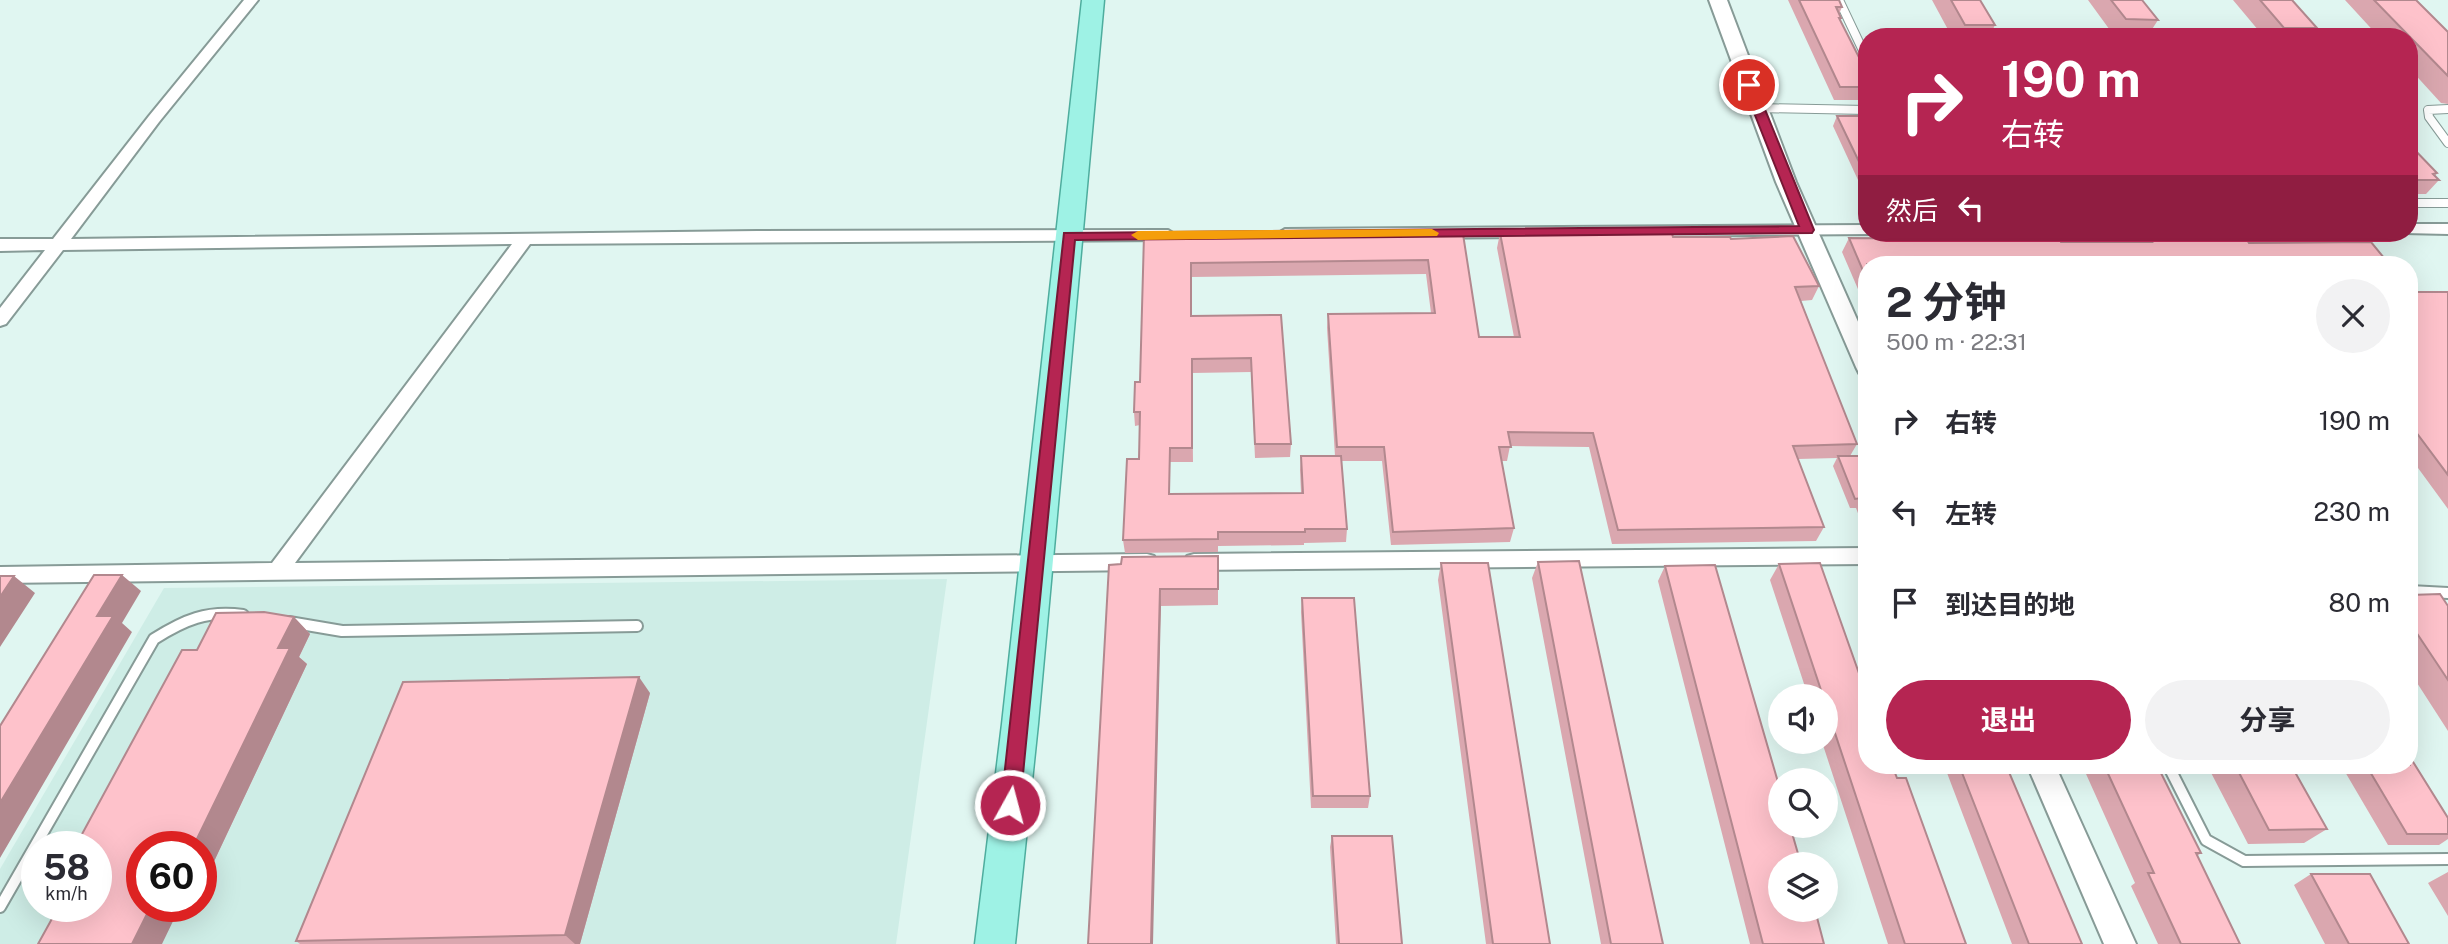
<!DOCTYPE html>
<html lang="zh">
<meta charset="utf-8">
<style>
:root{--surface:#fff;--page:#f2f2f3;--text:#2b2b33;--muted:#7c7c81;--accent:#b52552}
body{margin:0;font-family:"Public Sans","Noto Sans SC",sans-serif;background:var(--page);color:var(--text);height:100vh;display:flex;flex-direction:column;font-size:26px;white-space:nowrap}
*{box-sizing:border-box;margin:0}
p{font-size:23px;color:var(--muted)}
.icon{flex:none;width:38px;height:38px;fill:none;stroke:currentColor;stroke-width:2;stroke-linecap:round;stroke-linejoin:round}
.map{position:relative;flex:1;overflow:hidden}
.drawer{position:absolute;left:1858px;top:256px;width:560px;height:518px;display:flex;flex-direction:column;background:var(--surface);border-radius:28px;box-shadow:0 7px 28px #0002}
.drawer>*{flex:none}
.guide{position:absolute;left:1858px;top:28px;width:560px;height:214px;border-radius:28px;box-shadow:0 7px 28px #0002;background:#b52552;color:#fff;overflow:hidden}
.controls{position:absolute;left:1768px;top:684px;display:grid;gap:14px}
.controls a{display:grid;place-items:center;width:70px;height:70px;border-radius:50%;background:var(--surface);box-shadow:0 7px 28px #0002;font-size:35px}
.speed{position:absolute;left:21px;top:831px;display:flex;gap:14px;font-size:35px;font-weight:700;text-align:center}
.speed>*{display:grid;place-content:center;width:91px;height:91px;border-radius:50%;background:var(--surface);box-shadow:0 7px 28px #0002;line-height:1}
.speed small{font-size:18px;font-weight:400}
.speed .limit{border:10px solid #d22;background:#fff;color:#111}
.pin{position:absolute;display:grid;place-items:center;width:60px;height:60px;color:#fff;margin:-30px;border:4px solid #fff;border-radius:50%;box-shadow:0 2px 7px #0007}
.me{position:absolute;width:77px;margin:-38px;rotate:7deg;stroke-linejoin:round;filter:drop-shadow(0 0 5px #0008)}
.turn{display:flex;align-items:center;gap:24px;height:147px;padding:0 28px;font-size:32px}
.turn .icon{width:91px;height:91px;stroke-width:2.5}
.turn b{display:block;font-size:49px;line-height:60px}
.then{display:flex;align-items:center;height:66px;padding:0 28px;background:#0003;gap:14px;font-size:26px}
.round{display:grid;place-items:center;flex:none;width:74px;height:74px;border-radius:37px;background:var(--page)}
.head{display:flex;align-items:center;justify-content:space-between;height:119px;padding:0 28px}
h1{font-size:42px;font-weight:700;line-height:52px}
.primary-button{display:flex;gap:14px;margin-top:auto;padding:14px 28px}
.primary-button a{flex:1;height:80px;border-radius:42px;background:var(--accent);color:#fff;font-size:28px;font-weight:700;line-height:80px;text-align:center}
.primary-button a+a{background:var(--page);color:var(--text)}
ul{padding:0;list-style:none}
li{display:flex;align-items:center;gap:21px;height:91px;padding:0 28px}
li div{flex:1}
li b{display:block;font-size:26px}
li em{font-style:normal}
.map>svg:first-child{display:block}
.built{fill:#ceede6;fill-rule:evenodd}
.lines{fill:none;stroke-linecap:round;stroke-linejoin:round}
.service-far1-casing{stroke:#879b97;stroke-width:10}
.service-casing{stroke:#879b97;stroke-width:14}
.minor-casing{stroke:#879b97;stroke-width:4}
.tertiary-casing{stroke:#879b97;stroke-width:4}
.primary-casing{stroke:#4ead9e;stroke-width:3}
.service-far1{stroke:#fff;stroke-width:8}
.service{stroke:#fff;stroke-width:10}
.minor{fill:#fff;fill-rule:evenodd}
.tertiary{fill:#fff;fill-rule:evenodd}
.primary{fill:#9ef2e5;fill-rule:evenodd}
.wall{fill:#daa7af;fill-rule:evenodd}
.shaded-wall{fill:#b2888e}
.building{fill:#fec2cb;stroke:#b2888e;stroke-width:2}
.route{fill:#b52552;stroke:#761835;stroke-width:2}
.slow{fill:#f59e0b}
</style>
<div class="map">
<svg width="2448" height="944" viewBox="0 0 2448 944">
<rect width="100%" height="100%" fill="#e0f6f1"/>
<!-- built -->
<path class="built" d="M947,579l-51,365h-896v-75l164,-281zM37,847h59v59h-59zM142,847h59v59h-59z"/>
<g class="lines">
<!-- service-far1 casing -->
<g class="service-far1-casing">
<path id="service-far1" d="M1839,0l28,59
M1758,108l109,2
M2448,109l-20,1 1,7 19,26
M2410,203h38"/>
</g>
<!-- service casing -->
<g class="service-casing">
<path id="service" d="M2410,591l38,2
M289,622l53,9 295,-5
M2168,765l38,75 38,21 204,-2
M0,907l154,-268c30,-19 53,-29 89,-24"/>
</g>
<!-- minor casing -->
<g class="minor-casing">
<path id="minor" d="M244,0h14l-99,122 -88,117 686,-8 411,-1 8,5 -8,5 -638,4 -235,319 852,-9 7,2 3,6 -3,6 -7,2 -1147,13v-16l272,-4 240,-319 -449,6 -57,74 -6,2v-18l45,-58 -45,1v-12h53l96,-123z
M2410,224h38v10l-44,-1h6z
M1867,225v8l6,1 -588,5 -8,-5 8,-5z
M1867,548v16l-673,6 -7,-2 -3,-6 3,-6 7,-2z"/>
</g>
<!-- tertiary casing -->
<g class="tertiary-casing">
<path id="tertiary" d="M1709,0h18l69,182 71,160v33l-8,-2 -3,-6 -80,-185z
M2027,765h28l81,179h-32z"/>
</g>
<!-- primary casing -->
<g class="primary-casing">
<path id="primary" d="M1082,0h22l-66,724 -23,220h-40l27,-220z"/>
</g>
<!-- service-far1 -->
<use href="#service-far1" class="service-far1"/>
<!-- service -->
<use href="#service" class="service"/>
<!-- minor -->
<use href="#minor" class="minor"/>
<!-- tertiary -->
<use href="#tertiary" class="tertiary"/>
<!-- primary -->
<use href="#primary" class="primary"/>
</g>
<!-- wall -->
<path class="wall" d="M1788,0h51l3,7 -3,7 2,4 -1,3 27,52v27h-33z
M1932,0h48l15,25 -6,12h-37z
M2088,0h54l16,20 -11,17h-32z
M2233,0h59l25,28 -6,9h-47z
M2345,0h71l32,32v72l-7,-1 -31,-34v-32h-31z
M1837,116h30v64h-9l-25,-54z
M2410,145l27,28 -2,3 4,4 -13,14h-16z
M1500,233l231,6 88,47 -7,14 -11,1 56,143 -7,12h17v81l-11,-29h-6l-17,-42 4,-8 -39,1 26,68 -8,14 -204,3 -23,-97 -79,-1 -3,15h-5l12,67 -4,14 -119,3 -9,-84h-41l6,68 -1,13 -42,1v2l-86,1v6l-93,1 -2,-13 16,-81 1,-34 -5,1 -1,-14 6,-30 4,-147 167,2 152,-3 16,103h35l-17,-89zM1426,274l5,39 -103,1 -1,14 8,128h-34l-1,14 1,23 -131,1v-32h23l-1,-89 59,-1 4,86 35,-1 1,-13 -10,-129 -89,1 -1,-39z
M2244,235l-377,29v46l-25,-58 7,-14 118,1 1,-3 93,6h85l3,-5z
M2410,289l2,3h36v217l-38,-52z
M1218,556v49l-57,1 -40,-42z
M1538,562l125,382h-62l-69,-366z
M1441,563l109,381h-64l-48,-364z
M1779,564l118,214 69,166h-78l-66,-202h3v-46h-17l-38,-116z
M1665,566l159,378h-74l-92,-363z
M2410,595l38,11v125l-38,-59z
M1302,598l68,198 -2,12h-57l-10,-196z
M294,617l16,17 -11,23 8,7 -106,225v-42l-59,59h51l-4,8 -133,-3 -7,-5h47z
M650,693l-70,251h-280l-4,-3z
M1944,765h62l76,179h-70z
M2082,765h75l44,88 -4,3 43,88h-82l-27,-58 4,-3z
M2207,765h84l36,64 -23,14 -56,1z
M2341,765h69l38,53v21l-9,6h-51z
M1332,836l70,108h-66l-6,-97z
M2448,872v44l-20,-33z
M2311,874l98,70h-84l-31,-59z"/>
<!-- shaded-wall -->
<path class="shaded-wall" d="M122,575l19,16 -19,32 10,9 -132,226v-55l97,-187z
M14,576l21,17 -35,54v-50z
M1160,589l1,17 -8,338h-2z
M294,617l16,17 -11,23 8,7 -106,225v-42h-8l85,-199z
M639,677l11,16 -70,251h-5l-10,-9z
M151,906h12l13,9 -14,29h-30z
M176,906h17l-4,8z"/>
<!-- building -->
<path class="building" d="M1799,0h40l3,7h-6l5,11h-2l28,55v14h-27z
M1951,0h29l15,25h-30z
M2111,0h31l16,20 -32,-1z
M2260,0h32l25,28h-33z
M2374,0h42l32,32v44z
M1837,116h30v54h-4z
M2410,145l27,28 -4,1 6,6h-29z
M1311,233v4l152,-3 16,103h41l-20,-104 172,1 1,3h57l1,2 62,-3 26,50 -24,1 62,157 -64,2 31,81 -206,3 -25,-97 -85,-1 3,15h-12l15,81 -121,4 -9,-85h-47l-9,-133 107,-1 -7,-53 -237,3v53l90,-1 10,129h-36l-4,-86 -59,1v89h-22l-1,46 134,-1 -2,-37h40l6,73h-42v3h-87v7l-95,1 4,-81h12l1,-47h-6l1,-30h5l4,-147z
M2244,235l5,8 122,-1 18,22h-522v16l-18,-42 121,1 -2,-3h90l3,6h91l-3,-5z
M2410,289l2,3h36v183l-38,-51z
M1838,456h29v57l-6,-15 -6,1z
M1218,556v33h-58l-9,355h-63l21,-379 12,-1 1,-7z
M1579,561l84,383h-52l-73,-382z
M1441,563h47l62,381h-57z
M1820,563l47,133v69h25l5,13h9l60,166h-61l-80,-241v-7h-2l-44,-132z
M1715,565l65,224v37h10l11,38h-21v46h35l9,34h-61l-98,-378z
M94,575h28l-25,41h16l-113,187v-77z
M0,576h14l-14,21z
M2440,594l8,12v74l-38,-57v-28z
M1302,598h52l16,198h-57z
M264,612l30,5 -16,31h12l-97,199h-51v59h9l-19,38h-94l21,-38h37v-59h-21l107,-197h15l19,-37z
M639,677l-74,258 -269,6 107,-259z
M2410,757l38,61v16h-41l-41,-69h44z
M1959,765h47l76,179h-53z
M2104,765h53l44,88h-5l44,91h-59l-33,-71h6z
M2235,765h56l36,64 -58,1z
M1332,836h60l10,108h-63z
M2311,874h59l39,70h-60z"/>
<!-- route -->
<path class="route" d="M1749,81l6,4 59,145 -2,3 -737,7 -55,565 -3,6 -7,3 -6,-3 -3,-6 63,-572 735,-7 -56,-141z"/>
<!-- slow -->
<path class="slow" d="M1432,229l7,4 -2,3 -299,4 -7,-5 7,-4z"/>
</svg>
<div class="controls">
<a><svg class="icon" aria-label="sound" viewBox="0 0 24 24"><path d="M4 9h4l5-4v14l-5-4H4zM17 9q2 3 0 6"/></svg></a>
<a><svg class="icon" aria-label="search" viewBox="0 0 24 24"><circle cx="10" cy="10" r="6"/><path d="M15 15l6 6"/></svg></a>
<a><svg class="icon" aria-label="layers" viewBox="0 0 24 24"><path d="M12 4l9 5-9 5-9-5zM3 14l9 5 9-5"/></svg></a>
</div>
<div class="speed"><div>58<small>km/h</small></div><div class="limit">60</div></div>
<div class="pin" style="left:1749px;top:85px;background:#d93025"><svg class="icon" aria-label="arrive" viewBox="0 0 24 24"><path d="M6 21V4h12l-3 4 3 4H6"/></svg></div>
<svg class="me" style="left:1010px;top:805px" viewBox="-20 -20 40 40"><circle r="17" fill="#b52552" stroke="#fff" stroke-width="3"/><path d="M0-11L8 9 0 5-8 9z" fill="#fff"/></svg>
<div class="guide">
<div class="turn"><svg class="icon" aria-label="right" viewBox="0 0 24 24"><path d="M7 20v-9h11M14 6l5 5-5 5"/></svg><div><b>190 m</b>右转</div></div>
<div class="then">然后<svg class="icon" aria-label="left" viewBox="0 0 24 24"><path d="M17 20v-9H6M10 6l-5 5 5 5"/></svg></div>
</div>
<section class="drawer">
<div class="head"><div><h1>2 分钟</h1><p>500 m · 22:31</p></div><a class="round"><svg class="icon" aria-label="close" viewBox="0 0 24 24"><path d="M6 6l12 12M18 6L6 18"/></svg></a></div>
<ul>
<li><svg class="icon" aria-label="right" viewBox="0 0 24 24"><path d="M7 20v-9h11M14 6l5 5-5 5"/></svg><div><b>右转</b></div><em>190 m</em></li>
<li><svg class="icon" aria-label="left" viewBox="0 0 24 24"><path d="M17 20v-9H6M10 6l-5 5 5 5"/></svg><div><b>左转</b></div><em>230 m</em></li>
<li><svg class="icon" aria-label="arrive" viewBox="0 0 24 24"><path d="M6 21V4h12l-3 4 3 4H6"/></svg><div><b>到达目的地</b></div><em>80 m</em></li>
</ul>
<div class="primary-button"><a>退出</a><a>分享</a></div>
</section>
</div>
